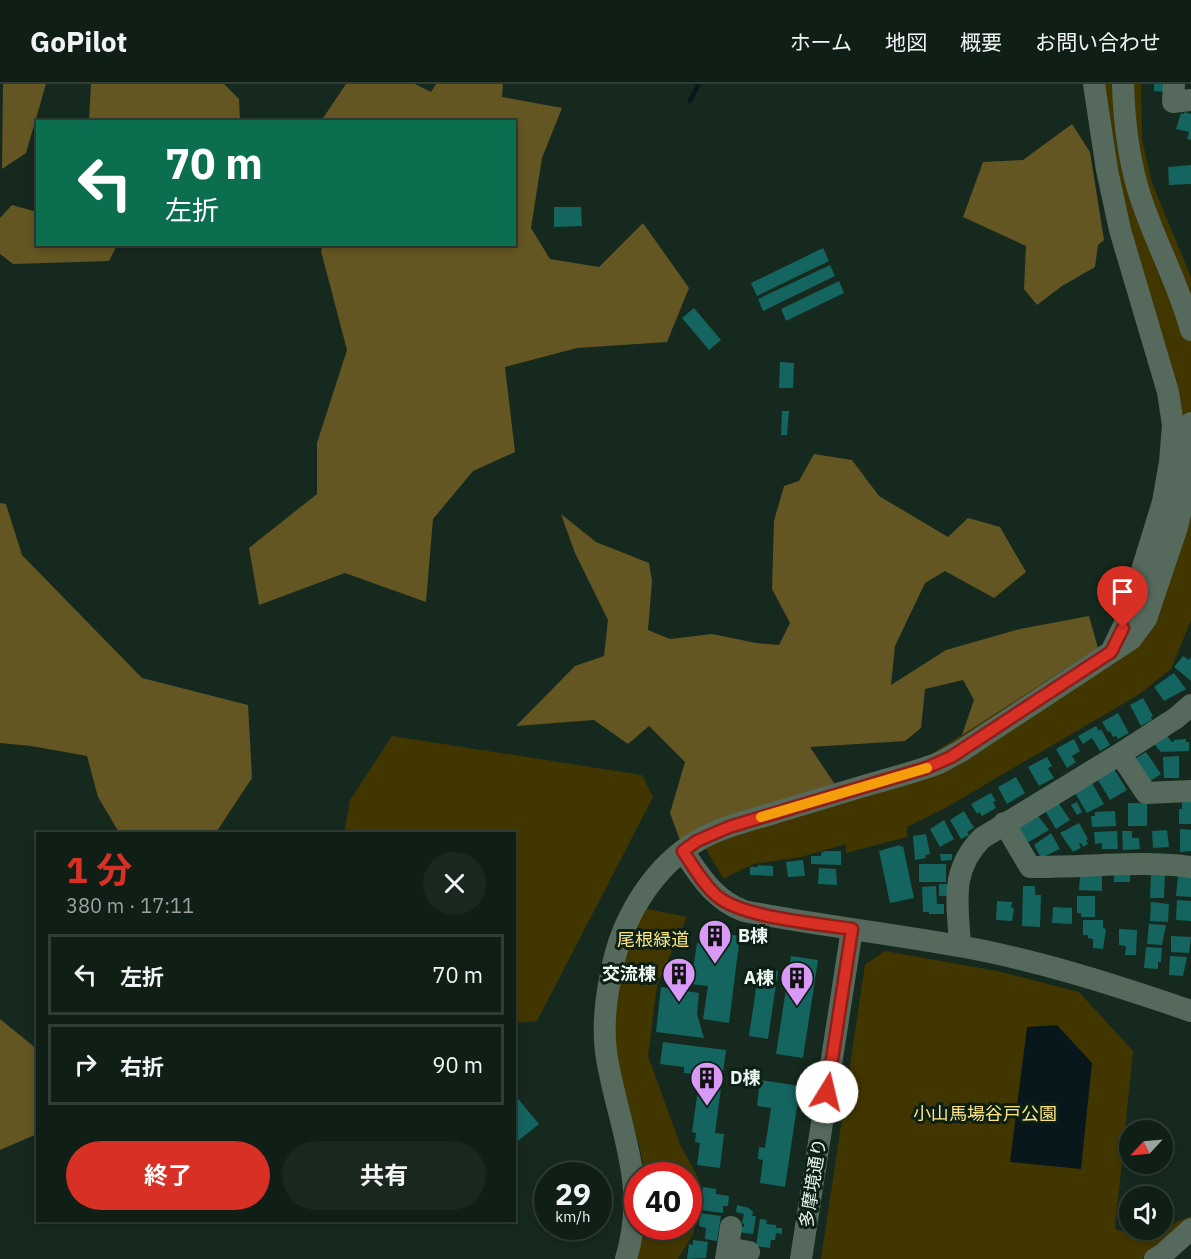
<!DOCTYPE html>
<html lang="ja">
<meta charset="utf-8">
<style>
:root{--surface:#101f16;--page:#19271f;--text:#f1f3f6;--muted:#9ca2a1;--line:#303d35;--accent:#d93025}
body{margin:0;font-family:"IBM Plex Sans","Noto Sans JP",sans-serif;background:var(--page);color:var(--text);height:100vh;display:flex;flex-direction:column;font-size:22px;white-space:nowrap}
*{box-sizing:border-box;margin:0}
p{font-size:20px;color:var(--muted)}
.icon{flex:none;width:33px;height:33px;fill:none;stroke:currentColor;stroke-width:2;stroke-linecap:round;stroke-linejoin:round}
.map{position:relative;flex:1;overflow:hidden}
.sheet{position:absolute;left:36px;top:748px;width:480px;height:390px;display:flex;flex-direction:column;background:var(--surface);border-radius:0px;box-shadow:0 3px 9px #0003,0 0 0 2px var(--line)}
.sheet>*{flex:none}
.banner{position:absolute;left:36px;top:36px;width:480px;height:126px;border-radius:0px;box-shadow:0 3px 9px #0003,0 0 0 2px var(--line);background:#0b6e4f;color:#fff;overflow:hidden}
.needle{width:39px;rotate:244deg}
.fabs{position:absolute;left:1119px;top:1036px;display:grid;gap:12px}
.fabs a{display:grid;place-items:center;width:54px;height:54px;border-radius:50%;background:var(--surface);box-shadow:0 3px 9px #0003,0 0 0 2px var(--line);font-size:30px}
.speed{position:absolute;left:534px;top:1078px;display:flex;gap:12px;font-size:30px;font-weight:700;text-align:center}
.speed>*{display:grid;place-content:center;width:78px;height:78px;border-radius:50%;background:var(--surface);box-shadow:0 3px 9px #0003,0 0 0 2px var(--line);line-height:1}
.speed small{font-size:15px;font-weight:400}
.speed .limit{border:9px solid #d22;background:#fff;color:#111}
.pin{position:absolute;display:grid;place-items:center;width:51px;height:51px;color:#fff;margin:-62px -26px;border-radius:50% 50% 50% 0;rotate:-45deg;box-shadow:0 0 6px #0007}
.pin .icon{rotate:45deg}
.me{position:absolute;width:66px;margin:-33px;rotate:9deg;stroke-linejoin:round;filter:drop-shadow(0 0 4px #0008)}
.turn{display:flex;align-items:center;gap:21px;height:126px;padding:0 30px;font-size:27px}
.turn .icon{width:78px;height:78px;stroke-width:2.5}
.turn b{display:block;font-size:42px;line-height:51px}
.round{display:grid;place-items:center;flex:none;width:63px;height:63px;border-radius:32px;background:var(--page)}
.head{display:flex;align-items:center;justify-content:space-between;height:102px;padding:0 30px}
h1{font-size:36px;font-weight:700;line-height:45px;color:var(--accent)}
.primary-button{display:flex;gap:12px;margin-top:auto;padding:12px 30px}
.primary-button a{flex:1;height:69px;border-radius:36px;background:var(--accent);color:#fff;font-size:24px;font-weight:700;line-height:69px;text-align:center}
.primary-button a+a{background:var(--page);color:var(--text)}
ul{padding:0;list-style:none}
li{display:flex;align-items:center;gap:18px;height:81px;margin:0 12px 9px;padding:0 18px;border:3px solid var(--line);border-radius:0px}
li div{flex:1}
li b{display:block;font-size:22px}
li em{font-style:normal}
header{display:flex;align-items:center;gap:36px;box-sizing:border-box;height:84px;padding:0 30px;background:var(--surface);border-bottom:2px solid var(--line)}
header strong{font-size:28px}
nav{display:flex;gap:33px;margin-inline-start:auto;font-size:21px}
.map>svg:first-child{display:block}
.green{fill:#423600}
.forest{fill:#635622}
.water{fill:#07171c}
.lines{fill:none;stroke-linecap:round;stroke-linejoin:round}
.stream{stroke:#07171c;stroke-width:4.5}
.building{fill:#14645f}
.minor{stroke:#556a5d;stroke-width:22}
.route-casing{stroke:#8d1f18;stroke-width:15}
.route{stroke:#d93025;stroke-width:10}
.slow{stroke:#f59e0b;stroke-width:10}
.labels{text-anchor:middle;stroke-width:6;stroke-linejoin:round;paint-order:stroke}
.poi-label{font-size:18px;font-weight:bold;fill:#ebf7f0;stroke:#0d2015;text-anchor:start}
.park-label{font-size:18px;fill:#fde482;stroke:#0d2015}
.street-label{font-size:18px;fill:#ebf7f0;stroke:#0d2015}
</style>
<header>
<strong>GoPilot</strong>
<nav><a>ホーム</a><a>地図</a><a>概要</a><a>お問い合わせ</a></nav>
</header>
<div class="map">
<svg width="1191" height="1175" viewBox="0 0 1191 1175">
<rect width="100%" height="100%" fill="#16291e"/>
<!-- green -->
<path class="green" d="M1088,0h53l1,55 10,44 39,94v343l-20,49 -33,26 -191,112 -40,20v10l-61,16v-9l-45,13 -47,7 -26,12 -2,3 -3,-1 -19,-32 207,-79 187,-119 11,-10 42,-112 16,-87z
M392,652l250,39 11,22 -116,224 -22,2 -1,-189h-170l6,-34z
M643,824l44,9 -30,68 -9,71 33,91 16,28 4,11 -7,46 -16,27h-41l6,-32h45v-51h-43l-5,-28 -18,-65 -9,-55 5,-54z
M885,867l112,20 82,21 54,59 -18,178 27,8 49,-21v5l-25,22 -24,16h-321l44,-294z"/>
<!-- forest -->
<path class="forest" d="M3,0h43l-20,69 -24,16z
M91,0h133l15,15 1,22h-151z
M346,0h69l16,8 5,-8h67l-1,13 60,11 -20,50 -11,70 19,31 49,8 44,-44 46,65 -22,54 -90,6 -72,19 10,85 -42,19 -40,48 -7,83 -81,-29 -86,32 -10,-57 68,-54v-51l30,-93 -26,-99 2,-6 191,-1v-122l-193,-1z
M1072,40l18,28 14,88 -6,5 -3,22 -33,19 -25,19 -13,-16 2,-43 -63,-29 20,-55 40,-2z
M12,121l25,7 1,32 79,1 -8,16 -96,3 -13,-10v-36z
M814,370l38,6 27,36 69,41 20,-19 32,9 26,45 -32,26 -49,-27 -20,12 -30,63 -4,39 55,-35 74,-21 69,-13 9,32 -136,87 12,-35 -11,-20 -38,9 -4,39 -16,13 -95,6 26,39 -155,57 -11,-30 15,-51 -36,-36 -21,18 -34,-24 -78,6 59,-60 29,-10 4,-36 -33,-67 -14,-39 35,28 53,21 3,18 -4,49 22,9 42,-5 44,9 23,2 11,-22 -18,-34 2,-68 10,-35 15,-5z
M0,419l6,1 16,51 120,123 106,27 4,73 -37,56h-95l-22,-37 -11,-41 -56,-10 -31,-3z
M0,935l38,31 -1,84 -37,16z"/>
<!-- water -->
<path class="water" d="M1057,941l35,38 -11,106 -71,-7 17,-135z"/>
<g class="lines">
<!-- stream -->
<path class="stream" d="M690,17l9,-17"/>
</g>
<!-- building -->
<path class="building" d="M1154,0h14v8l-14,-1z
M1184,28l7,2v26l-4,-1 2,-7 -13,-3 5,-16 3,1z
M1191,81v19l-22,1 -1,-18z
M554,123h27l1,19 -28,1z
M823,164l6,13 -72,35 -6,-13z
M830,181l5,11 -72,35 -5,-12z
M839,197l5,12 -58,28 -5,-12z
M694,224l27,32 -12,10 -27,-32z
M780,278l14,1 -1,25h-14z
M782,327h7l-2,24h-6z
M1183,572l6,4 2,-3v24l-17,-14z
M1174,589l12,16 -22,12 -10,-14z
M1143,614l10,18 -2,1 1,3 -11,6 -11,-21z
M1118,629l11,20 -11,6 -2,-3 -3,1 -3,-6 -2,1 -6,-10z
M1096,642l3,5 2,-2 9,16 -10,6 -8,-13 -9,6 -5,-8z
M1167,652l5,6h2v-2l12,-1v3h3v9l-28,1 -7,-8z
M1074,655l6,12 -8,5 4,6 -9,6 -11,-19z
M1146,668l15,22 -12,8 -16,-22z
M1179,672v22h-15l-1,-21z
M1047,673l5,9 -4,2 6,10 -15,8 -11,-19z
M1114,685l13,21 -17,10 -12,-20z
M1016,693l9,16 -18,11 -9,-17z
M1092,699l12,21 -17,9 -12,-20z
M991,709l5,8 -3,1 3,6 -14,8 -3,-4 -2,2 -6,-10z
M1057,717l13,19 -14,9 -12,-20z
M1182,717l9,1v22h-12v-15h3z
M1077,718l5,10 -5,3 -6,-10z
M1128,719h19v23h-19z
M964,727l10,17 -7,4 2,3 -8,4 -11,-19z
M1115,727l1,15 -24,1 -1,-11h4v-4z
M1038,732l11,14 -22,13 -9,-15z
M944,736l10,19 -14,8 -10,-18z
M1079,739l9,16 -2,1 2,4 -5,3 -2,-4 -2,1 2,4 -8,4 -13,-19z
M1180,745l11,1v21l-11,1z
M1167,746l2,17 -16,1 -1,-17z
M1117,747l1,18h-16v-6l-7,1 -1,-12z
M1122,747h10v7h7l1,11 -17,1z
M1051,749l9,16 -19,9 -7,-13z
M926,750l4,20 -5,1 1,3 -11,2 -2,-24z
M900,761v2l3,-1 11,52 -24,5 -11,-52z
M825,767h16v14l-30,-1v-8h10v-3z
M940,770h12v6l-11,1z
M803,776l2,16 -17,1 -2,-15z
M919,780h27v18h-27z
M758,781l15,1v10l-23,-1v-8h8z
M819,784l17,1 1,16 -19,-1z
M1114,789l16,1v8h-16z
M1151,790h14l-1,24h-14z
M1080,791l22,1v15l-23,-1z
M1178,791l13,1v21l-15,-1z
M939,800h11v12h-11z
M936,802l1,18h7v10h-15v-2h-6l-1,-25z
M1023,802h12v9h6l-1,32 -18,-1z
M1077,812h18v21h-14v-4h-4z
M1177,816l14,1v20l-15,-1z
M997,817l15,1 -1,6h3l-2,13 -16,-1z
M1151,818l18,2 -1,18 -18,-1z
M1053,823l19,1v16l-20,-1z
M1083,836h20v8l3,1 -3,20 -10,-1v-9l-5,-1v-3h-5z
M1149,840l17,1 -4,20 -15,-1z
M1119,845l18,1 -1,25h-11l1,-9 -7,-1z
M720,849l20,3 -11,87 -26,-4 5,-33 -17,-2 6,-41 21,3z
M1171,852l20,1 -2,16 -18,-1z
M1146,863l16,1 -1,14h-3v7l-14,-1z
M791,872l27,4 -15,98 -27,-4z
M1170,872l17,1 -4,19 -14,-1z
M759,884l19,3 -10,68 -19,-3z
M661,903l38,6 -2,21 7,24 -48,-6z
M663,958l63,8 -11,83 9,1 -4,34 -23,-3 3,-22 -5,-1 1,-9 -4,-1 7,-50 -7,-1 1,-7 -9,-1v-6l-24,-3z
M760,996l40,6 -15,101 -25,-4 3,-23 -5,-1 1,-12 6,1 6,-40 -14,-2z
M514,1010l25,30 -25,20z
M703,1103l13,2v5l13,2 -1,10h-5v7l-23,-3z
M737,1121l12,3 4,4 -1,4h4l-3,18 -16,-2 1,-6 6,1v-3l-2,-1 2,-9 -8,-2z
M700,1129l21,3 -4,25 -12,-2 1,-11 -7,-2z
M760,1135l7,1 -1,4 10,1v3h6v6l-6,-1 -1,7h-4l-1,8 -14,-2z
M693,1156l15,2 -2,16 -19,1 2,-15 4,1z"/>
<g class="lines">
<!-- minor -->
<path class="minor" d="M1094,0l13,86 13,60 48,162 5,33 -3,37 -7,40 -36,117 -14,29
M1123,0c1,34 5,71 15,105 14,48 40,92 53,141
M1174,0l-1,18 18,-2
M1120,670l26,39 45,-2
M1004,739l26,44c54,1 108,-7 161,0
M683,767c17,25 31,49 61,60 71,14 144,22 215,35 79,14 156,39 232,65
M960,862c-2,-42 -11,-75 22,-108l138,-84 56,-36 15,-13
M728,1164l21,4
M626,1175c22,-74 -5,-125 -18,-195 -7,-35 -2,-69 6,-104 11,-46 41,-94 83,-119 24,-14 51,-20 77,-28 34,-10 69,-21 104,-31 20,-6 41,-11 61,-19l22,-12 170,-112 15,-20 31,-92 5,-22 9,-82
M726,1175l5,-32
M801,1175l51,-330
M1155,1175l8,-5 28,-25"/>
</g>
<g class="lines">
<!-- route casing -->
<g class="route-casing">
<path id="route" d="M827,1008l25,-163c-36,-6 -109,-11 -135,-33 -14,-12 -24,-30 -34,-45l14,-10 32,-14 197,-59 25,-11 160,-105 12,-24"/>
</g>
<!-- route -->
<use href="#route" class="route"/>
<!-- slow -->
<path class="slow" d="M761,733l166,-49"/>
</g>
<!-- icons -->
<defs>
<g id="building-pin" transform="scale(1.725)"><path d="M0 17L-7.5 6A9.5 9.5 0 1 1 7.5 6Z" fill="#d99af7" stroke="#0d2015"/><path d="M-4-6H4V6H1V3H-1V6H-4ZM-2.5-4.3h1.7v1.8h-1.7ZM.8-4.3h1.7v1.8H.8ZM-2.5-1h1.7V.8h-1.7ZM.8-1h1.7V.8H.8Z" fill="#111"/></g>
</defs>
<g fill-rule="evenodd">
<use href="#building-pin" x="715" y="852"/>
<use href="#building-pin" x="679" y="890"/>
<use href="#building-pin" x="797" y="894"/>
<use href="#building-pin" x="707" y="994"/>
</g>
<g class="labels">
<!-- poi labels -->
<g class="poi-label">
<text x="738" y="858">B棟</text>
<text x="656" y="896" text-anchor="end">交流棟</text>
<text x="774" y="900" text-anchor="end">A棟</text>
<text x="730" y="1000">D棟</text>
</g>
<!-- park labels -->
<g class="park-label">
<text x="653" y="862">尾根緑道</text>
<text x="985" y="1036">小山馬場谷戸公園</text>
</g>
<!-- street labels -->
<g class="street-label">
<text transform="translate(813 1099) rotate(-81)" y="6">多摩境通り</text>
</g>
</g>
</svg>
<div class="fabs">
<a><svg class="needle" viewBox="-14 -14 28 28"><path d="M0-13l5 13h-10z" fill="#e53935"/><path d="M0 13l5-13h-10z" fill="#9ca2a1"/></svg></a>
<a><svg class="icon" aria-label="sound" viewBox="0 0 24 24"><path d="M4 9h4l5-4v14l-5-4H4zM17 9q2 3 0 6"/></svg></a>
</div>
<div class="speed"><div>29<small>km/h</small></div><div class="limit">40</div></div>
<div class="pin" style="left:1123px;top:544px;background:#d93025"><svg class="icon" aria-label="arrive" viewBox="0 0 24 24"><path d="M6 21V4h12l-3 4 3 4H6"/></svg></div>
<svg class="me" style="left:827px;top:1008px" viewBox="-20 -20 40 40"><circle r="19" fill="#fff"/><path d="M0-13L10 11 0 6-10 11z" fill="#d93025"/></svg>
<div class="banner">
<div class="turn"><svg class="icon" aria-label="left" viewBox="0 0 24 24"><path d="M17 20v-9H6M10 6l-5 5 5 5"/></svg><div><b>70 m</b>左折</div></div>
</div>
<section class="sheet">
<div class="head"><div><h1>1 分</h1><p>380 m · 17:11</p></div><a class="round"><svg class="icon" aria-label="close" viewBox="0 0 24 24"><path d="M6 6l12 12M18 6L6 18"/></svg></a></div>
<ul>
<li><svg class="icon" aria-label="left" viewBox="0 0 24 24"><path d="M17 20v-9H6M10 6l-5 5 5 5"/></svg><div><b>左折</b></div><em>70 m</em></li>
<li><svg class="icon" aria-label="right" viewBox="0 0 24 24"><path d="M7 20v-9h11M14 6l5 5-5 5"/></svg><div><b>右折</b></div><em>90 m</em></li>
</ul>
<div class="primary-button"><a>終了</a><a>共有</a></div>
</section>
</div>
